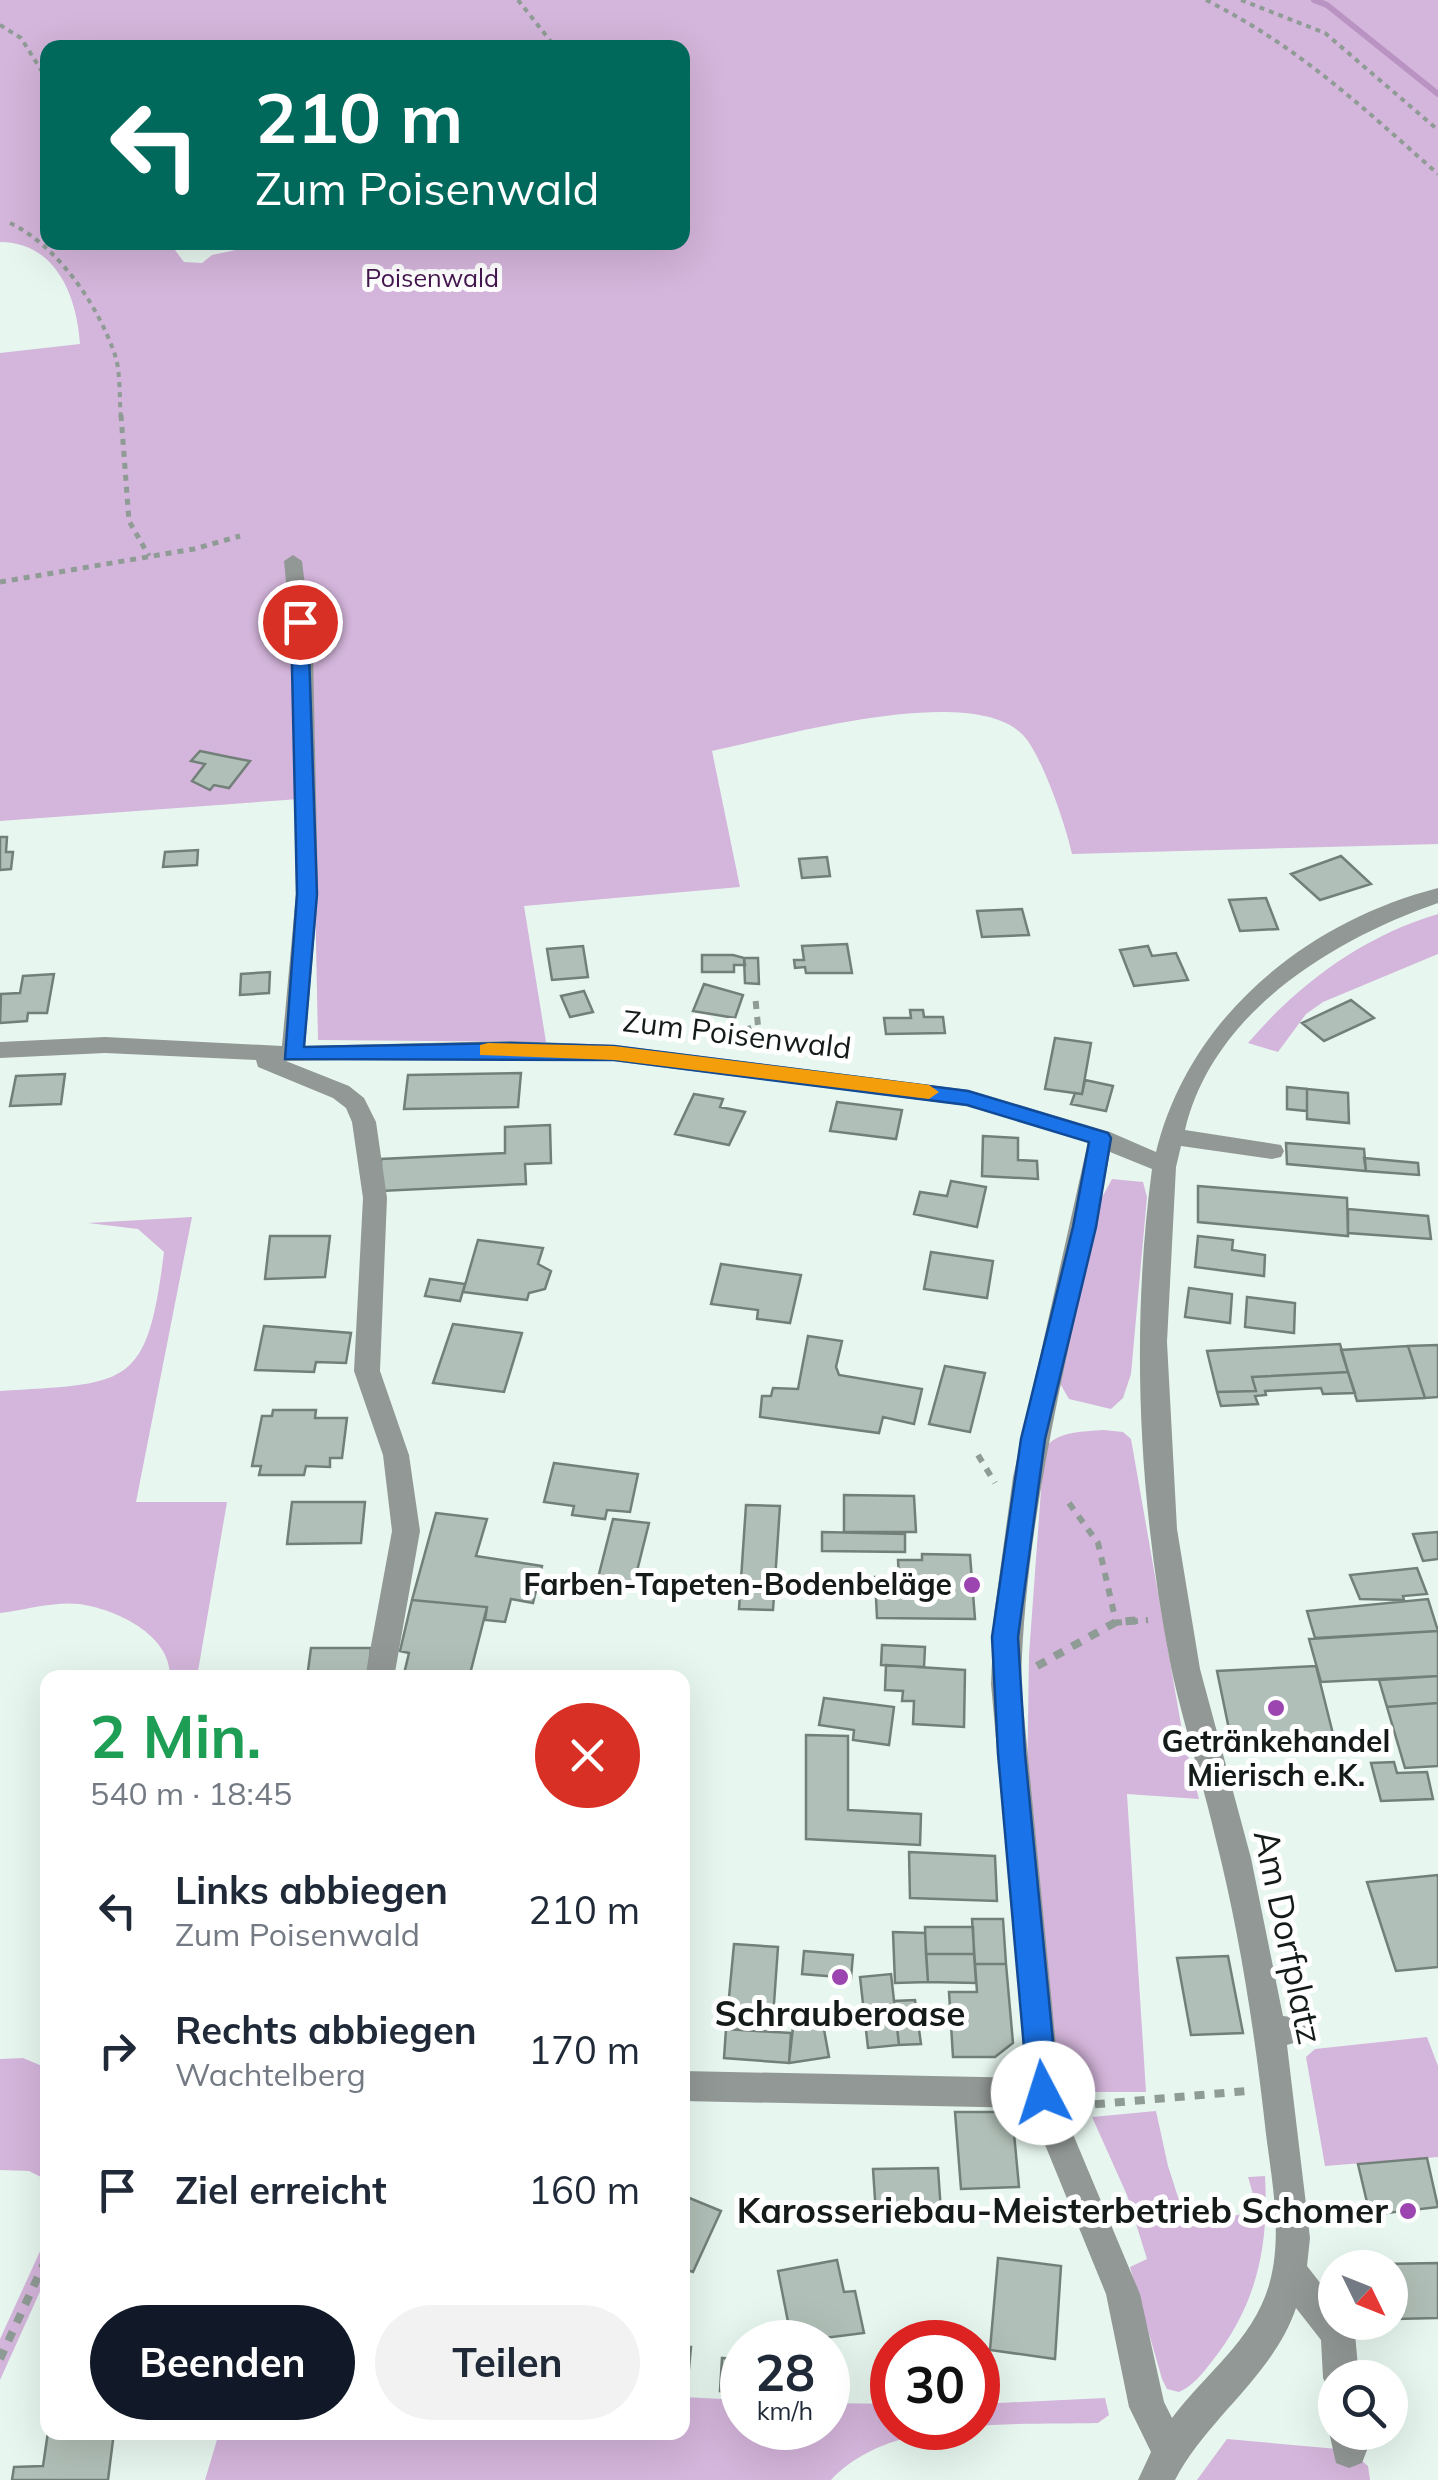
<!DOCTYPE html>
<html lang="de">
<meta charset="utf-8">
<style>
:root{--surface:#fff;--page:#f2f2f3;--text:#1f2937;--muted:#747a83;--accent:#111827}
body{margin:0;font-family:Mulish,sans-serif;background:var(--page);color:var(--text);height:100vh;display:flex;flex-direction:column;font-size:38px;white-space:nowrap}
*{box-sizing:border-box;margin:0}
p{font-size:32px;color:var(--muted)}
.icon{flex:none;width:55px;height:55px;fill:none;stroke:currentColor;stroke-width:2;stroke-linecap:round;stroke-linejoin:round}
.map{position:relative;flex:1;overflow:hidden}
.drawer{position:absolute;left:40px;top:1670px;width:650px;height:770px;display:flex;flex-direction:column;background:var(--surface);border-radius:20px;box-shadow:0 10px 40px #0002}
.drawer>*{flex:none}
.top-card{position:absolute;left:40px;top:40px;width:650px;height:210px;border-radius:20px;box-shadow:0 10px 40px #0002;background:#00695c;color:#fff;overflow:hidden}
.needle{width:65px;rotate:133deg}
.tools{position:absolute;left:1318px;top:2250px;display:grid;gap:20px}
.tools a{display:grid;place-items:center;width:90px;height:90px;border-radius:50%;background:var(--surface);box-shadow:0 10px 40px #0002;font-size:50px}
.speed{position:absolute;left:720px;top:2320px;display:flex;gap:20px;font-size:50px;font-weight:700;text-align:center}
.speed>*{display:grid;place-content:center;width:130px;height:130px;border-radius:50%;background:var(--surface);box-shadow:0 10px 40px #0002;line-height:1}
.speed small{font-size:25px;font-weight:400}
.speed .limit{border:15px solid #d22;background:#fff;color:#111}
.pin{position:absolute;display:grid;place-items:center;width:85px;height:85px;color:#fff;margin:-42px;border:5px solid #fff;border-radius:50%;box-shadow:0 2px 10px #0007}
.me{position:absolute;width:110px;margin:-55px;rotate:355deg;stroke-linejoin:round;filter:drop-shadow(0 0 8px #0008)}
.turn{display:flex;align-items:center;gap:35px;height:210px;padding:0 50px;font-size:45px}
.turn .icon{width:130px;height:130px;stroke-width:2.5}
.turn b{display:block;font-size:70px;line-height:85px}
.round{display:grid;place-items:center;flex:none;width:105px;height:105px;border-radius:52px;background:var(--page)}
.head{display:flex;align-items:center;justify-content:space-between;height:170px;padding:0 50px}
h1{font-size:60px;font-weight:700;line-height:75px;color:#1e9e55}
.action{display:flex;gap:20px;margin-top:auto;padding:20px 50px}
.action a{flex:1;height:115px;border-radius:60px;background:var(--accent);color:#fff;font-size:40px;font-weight:700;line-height:115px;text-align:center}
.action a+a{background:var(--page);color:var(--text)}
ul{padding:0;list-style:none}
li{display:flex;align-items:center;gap:30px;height:140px;padding:0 50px}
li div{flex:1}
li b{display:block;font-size:38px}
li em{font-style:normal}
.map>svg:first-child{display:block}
.green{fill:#d4b5db;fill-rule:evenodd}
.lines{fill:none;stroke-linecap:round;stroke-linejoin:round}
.stream{stroke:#b993c2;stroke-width:6}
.building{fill:#b0bfb7;stroke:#728079;stroke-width:2.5}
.path-far3{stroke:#8f9b95;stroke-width:4;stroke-dasharray:5 5;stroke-linecap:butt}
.path-far2{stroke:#8f9b95;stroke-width:5;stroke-dasharray:6 6;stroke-linecap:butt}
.path-far1{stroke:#8f9b95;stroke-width:6;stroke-dasharray:8 8;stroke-linecap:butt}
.path{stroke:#8f9b95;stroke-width:8;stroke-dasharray:10 10;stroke-linecap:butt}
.minor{fill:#929895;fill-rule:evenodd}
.route{fill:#1a73e8;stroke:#114b97;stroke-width:2.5}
.slow{fill:#f59e0b}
.poi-dot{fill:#9c44b0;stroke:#fff;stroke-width:4}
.labels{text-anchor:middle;stroke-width:10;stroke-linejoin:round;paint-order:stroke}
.far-park-label{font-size:25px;fill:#45164f;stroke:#fff}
.street-label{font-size:30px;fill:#151b18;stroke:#fff}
.poi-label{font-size:30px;font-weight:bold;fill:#151b18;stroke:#fff;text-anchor:end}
.near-street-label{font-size:35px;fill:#151b18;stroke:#fff}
.near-poi-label{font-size:35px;font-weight:bold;fill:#151b18;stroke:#fff}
</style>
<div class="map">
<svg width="1438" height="2480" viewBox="0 0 1438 2480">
<rect width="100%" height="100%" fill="#e7f7ef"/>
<!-- green -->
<path class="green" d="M0,0h1438v844l-366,10c-6,-28 -30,-99 -49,-119 -51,-54 -244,2 -311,16l28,136 -216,19 22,136 -228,-2 -5,-242 -313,23v-468l80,-9c-3,-46 -23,-102 -80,-102zM48,48h634v194h-408l-62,13 -10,8 -18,-1 -15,-20h-121z
M1438,914v40l-115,48 -17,12 -28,38 -30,-9c50,-59 115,-107 190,-129z
M1112,1179l31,3 4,15 -16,177 -8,24 -12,11 -42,-10 -11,-19 42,-179z
M192,1217l-56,285h91l-30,175 -27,1c2,-43 -54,-69 -91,-74 -24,-3 -55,6 -79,9v-222c129,-8 147,-2 164,-139l-26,-23 -50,-6z
M1104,1430l19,2 8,7 52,297 16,63 -72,-5 19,298h-82l-6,-23 -31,-282 2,-132 15,-206c15,-19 38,-17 60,-19z
M1427,2037l11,29v91l-113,9 -19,-109 9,-8z
M23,2058l24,10v112l-18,-9 -29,-1v-111z
M1156,2111l12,55 19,59 71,-14 -10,-34 17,-1c4,70 -8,128 -52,184 -10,13 -19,25 -34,32l-12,-3 -5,-10 -32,-112 17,-8 -20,-64 -35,-78z
M47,2236v40l-47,104v-41z
M683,2397l59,3v28h86v-25l64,1v24h86v-24l127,-6 4,17 -11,8c-81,2 -208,-7 -267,57h-626l14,-47 463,-1z
M1227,2439l122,11 19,16 2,14h-173z"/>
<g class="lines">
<!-- stream -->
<path class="stream" d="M1314,0l13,5 111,89"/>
</g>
<!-- building -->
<path class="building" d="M200,751l29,6 21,4 -21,27 -15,-3 -4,5 -18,-9 13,-17 -14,-3z
M0,837h7l-1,15h7l-2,17 -11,1z
M198,850l-1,15 -34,2 2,-15z
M1341,856l30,28 -51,16 -29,-26z
M827,857l3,19 -28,2 -3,-19z
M1266,898l12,31 -38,2 -11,-31z
M1022,909l7,26 -47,2 -5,-26z
M847,944l5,29h-46l-1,-6 -10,1 -1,-8h10l-2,-14z
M583,946l5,31 -36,3 -5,-31z
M1148,946l4,10 24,-3 12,27 -54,6 -14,-36z
M702,955h31l11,3 1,7h-11v7h-32z
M744,958h14l1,26 -14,-1z
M270,972l-1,21 -29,2 1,-21z
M54,974l-7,39h-19l-1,8 -27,2 1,-29 19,-1 3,-17z
M704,984l39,11 -8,23 -42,-7z
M584,991l9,21 -23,5 -9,-21z
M1351,1000l23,18 -50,23 -22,-18z
M910,1010h13l1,7h19l2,16 -59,1 -2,-16h27z
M1055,1038l36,5 -9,51 -37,-5z
M521,1073l-3,34 -114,2 4,-34z
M65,1074l-4,30 -51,2 6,-30z
M1085,1080l28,6 -7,25 -35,-7 4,-11 7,1z
M1287,1087l20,2v22l-20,-2z
M1307,1089l41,4 1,30 -42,-4z
M694,1094l29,5 -3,8 25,5 -16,33 -54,-11z
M837,1102l65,8 -6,29 -66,-8z
M550,1125l1,38 -26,1 1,20 -145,7v-32l124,-6v-26z
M983,1136l35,2v22l19,1 1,18 -56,-3z
M1286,1143l78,6 2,22 -79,-7z
M1364,1158l54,5 1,12 -53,-4z
M951,1181l35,6 -9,40 -63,-13 6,-22 27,4z
M1198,1186l149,12 1,38 -150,-14z
M1348,1209l80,7 3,23 -83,-6z
M270,1236h60l-5,41 -60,2z
M1198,1236l35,4 -1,10 33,5 -1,21 -69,-9z
M478,1240l65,8 -5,16 13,7 -6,18 -16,4 -2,7 -64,-8z
M931,1252l62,9 -6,37 -63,-9z
M721,1264l80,11 -11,48 -33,-4 1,-9 -47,-6z
M430,1279l35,5 -5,17 -35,-5z
M1189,1288l43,6 -2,29 -45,-6z
M1247,1297l48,6 -1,30 -49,-6z
M453,1324l69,9 -18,59 -71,-9z
M264,1326l87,7 -5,30 -30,-1 -2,10 -59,-2z
M808,1336l34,5 -6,26 3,8 83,14 -8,35 -31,-7 -4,16 -119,-16 2,-21h9l2,-8 25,1z
M1340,1344l8,28 -96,5 4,14 -39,1 -10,-41z
M1438,1345v52l-13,1 -17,-52z
M1408,1346l17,52 -68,3 -16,-51z
M945,1366l40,7 -15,59 -41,-8z
M1348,1372l7,21 -32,1 -2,-6 -56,3 1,4 -11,1 3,8 -37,2 -4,-14 39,-1 -4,-14z
M273,1410h43l-1,8h32l-5,40h-12v9l-24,-1 -2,9h-45l2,-9h-9l10,-50h10z
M554,1463l84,11 -8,38 -23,-2 -2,9 -33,-4 2,-9 -30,-4z
M844,1495l70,1 2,36h-72z
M292,1502h73l-4,41 -74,1z
M746,1505l34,1 -7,104 -34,-1z
M436,1513l51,6 -11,37 66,10 -9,37 -22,-4 -6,23 -20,-2 2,-13 -75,-7z
M613,1519l36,4 -15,60 -36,-5z
M822,1532l83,2v18l-83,-1z
M1438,1532v27l-15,2 -10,-27z
M922,1554l48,1 5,64 -98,-1 -2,-41 24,1 -1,-18h24z
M1417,1568l10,26 -24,2 1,4 -44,-1 -10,-24z
M1428,1599l10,32 -123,7 -8,-27z
M412,1600l75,7 -18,71h-66l6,-25 -9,-2z
M1438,1631v45l-117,6 -12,-43z
M882,1645l43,2 -1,20 -43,-2z
M311,1648h60l-3,30h-61z
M886,1665l79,5 -1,57 -51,-3 1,-23h-12l1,-10 -18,-1z
M1316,1666l17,68 -102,5 -14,-68z
M1438,1676v27l-51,4 -8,-27z
M824,1698l70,9 -5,38 -36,-5 1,-10 -35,-5z
M1438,1703v63l-33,2 -18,-61z
M806,1735l42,1v74l73,4 -1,31 -114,-6z
M1394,1762l3,11 30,-1 6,27 -52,2 -10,-38z
M909,1852l86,4 2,45 -87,-3z
M1438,1875v92l-42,4 -29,-89z
M972,1919h31l3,45h-31z
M925,1927h48l1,27h-48z
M893,1932l32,1 3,49 -33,1z
M734,1944l44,3 -6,85 -46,-3z
M804,1951l49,4 -2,23 -49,-4z
M926,1954h48l2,29 -48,-1z
M1228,1956l15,77 -52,2 -14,-77z
M975,1964h31l7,79 -18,14h-42l-4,-65h28z
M891,1974l8,71 -31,3 -8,-71z
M915,2000l6,44 -22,1 -5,-44z
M823,2024l6,33 -40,6 4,-36z
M726,2029l65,4 -2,30 -65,-5z
M955,2112h57l7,75 -58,2z
M1427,2158l11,49 -68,8 -12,-51z
M938,2168l3,44 -65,2 -3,-45z
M682,2195l39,16 -28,61 -11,-4z
M998,2258l63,8 -6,93 -65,-9z
M837,2260l7,32 11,-1 9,42 -72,9 -14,-71z
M1438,2263v55l-43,1 -5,-51 -6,-4z
M682,2347h9l-4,42h-5z
M722,2358l20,1v34l-22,-2z
M48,2432h66l-6,48h-96l2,-13 29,-1z"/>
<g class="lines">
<!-- path-far3 -->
<path class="path-far3" d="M518,0l38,48
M1206,0c93,47 155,106 232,174
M1241,0l84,33 113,97
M0,25l21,13 27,43
M10,223c48,23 88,82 105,132 6,18 4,44 6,63"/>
<!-- path-far2 -->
<path class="path-far2" d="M121,415l8,106 20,35
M0,582l194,-33 46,-13"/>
<!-- path-far1 -->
<path class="path-far1" d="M713,1039l45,-13 -3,-32
M978,1455l17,28
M1069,1503l29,40 18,79
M1114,1623l34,-3"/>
<!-- path -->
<path class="path" d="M1037,1666l79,-44 26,-2
M1075,2106l172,-15
M0,2359l48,-104"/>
<!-- minor -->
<path class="minor" d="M293,555l9,6 11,92 5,241 -13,152 206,-5 103,4 355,45 141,42 46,20c33,-135 150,-230 282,-264v15c-106,37 -225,109 -253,227l96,15 3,6 -3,6 -9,2 -91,-13 -5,21 -9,175 10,187 23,140 51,189 32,158 24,3 5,10 -5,10 -20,6 23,193 -3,28 28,36v20h16l4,12 4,44h-24v15l-6,-3 -6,-12 -2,-38 -25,-32c-23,68 -88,109 -121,172h-37l13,-28 -22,-45 -23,-113 -76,-186 -348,-7v-30l345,7 -36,-394 3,-69 19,-138 75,-335 -120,-36 -354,-45 -103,-4 -225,4 63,25 15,12 12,24 11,76 -7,173 29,84 11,76 -26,147h-29l27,-147 -9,-76 -29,-84 9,-173 -11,-76 -6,-14 -13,-10 -75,-31 -2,-7 -151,-7 -105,5v-16l105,-5 177,9 14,-152 -3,-241 -9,-92zM1110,1152l42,17c-22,164 -13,336 19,498 12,57 31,112 44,169 25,98 40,198 51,298 6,48 17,103 3,151 -16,55 -64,89 -97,133l-8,-16 -24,-108 -78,-186 -41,-424c4,-183 55,-354 89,-532z
M1335,2419v13h30l2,18 -5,13 -13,5 -13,-5 -7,-31z"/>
</g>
<!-- route -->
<path class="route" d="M300,617l8,5 9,272 -13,153 207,-4 103,3 354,45 140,42 3,5 -15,89 -51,212 -27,198 7,117 33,339 -4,10 -11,4 -10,-4 -5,-10 -30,-339 -6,-117 29,-198 52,-212 16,-85 -122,-37 -353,-45 -329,-1 12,-165 -6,-272z"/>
<!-- slow -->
<path class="slow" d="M488,1043l126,3 315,39 10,7 -10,7 -315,-39 -134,-5v-10z"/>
<!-- markers -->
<g class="poi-dot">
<circle cx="972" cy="1585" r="10"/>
<circle cx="1276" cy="1708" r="10"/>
<circle cx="840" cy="1977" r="10"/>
<circle cx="1408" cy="2211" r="10"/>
</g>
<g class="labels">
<!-- far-park labels -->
<g class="far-park-label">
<text x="432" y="287">Poisenwald</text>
</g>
<!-- street labels -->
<g class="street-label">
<text transform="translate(737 1035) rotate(7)" y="10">Zum Poisenwald</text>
</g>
<!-- poi labels -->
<g class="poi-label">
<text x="952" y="1595">Farben-Tapeten-Bodenbeläge</text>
<text x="1276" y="1752" text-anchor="middle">Getränkehandel<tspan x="1276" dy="34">Mierisch e.K.</tspan></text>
</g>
<!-- near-street labels -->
<g class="near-street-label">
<text transform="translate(1288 1937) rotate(78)" y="12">Am Dorfplatz</text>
</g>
<!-- near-poi labels -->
<g class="near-poi-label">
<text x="840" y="2026">Schrauberoase</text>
<text x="1388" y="2223" text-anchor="end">Karosseriebau-Meisterbetrieb Schomer</text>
</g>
</g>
</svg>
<div class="tools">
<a><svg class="needle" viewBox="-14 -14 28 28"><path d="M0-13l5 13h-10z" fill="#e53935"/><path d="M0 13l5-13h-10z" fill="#747a83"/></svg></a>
<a><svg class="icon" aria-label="search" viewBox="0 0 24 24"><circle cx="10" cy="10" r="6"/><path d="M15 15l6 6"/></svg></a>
</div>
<div class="speed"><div>28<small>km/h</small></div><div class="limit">30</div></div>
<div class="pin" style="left:300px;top:622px;background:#d93025"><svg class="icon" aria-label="arrive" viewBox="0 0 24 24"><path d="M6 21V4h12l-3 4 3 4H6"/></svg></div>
<svg class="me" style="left:1043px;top:2093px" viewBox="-20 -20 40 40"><circle r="19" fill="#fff"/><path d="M0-13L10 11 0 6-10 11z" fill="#1a73e8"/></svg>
<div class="top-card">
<div class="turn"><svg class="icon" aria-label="left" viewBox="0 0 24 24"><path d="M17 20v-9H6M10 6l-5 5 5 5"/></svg><div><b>210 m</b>Zum Poisenwald</div></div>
</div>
<section class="drawer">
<div class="head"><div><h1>2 Min.</h1><p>540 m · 18:45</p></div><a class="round" style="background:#d93025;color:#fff"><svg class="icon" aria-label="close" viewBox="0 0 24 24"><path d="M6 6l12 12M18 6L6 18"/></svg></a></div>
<ul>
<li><svg class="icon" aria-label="left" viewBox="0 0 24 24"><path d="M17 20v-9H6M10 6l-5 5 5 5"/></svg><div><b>Links abbiegen</b><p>Zum Poisenwald</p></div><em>210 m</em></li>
<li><svg class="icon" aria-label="right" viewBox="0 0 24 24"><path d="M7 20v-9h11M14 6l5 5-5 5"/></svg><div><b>Rechts abbiegen</b><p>Wachtelberg</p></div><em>170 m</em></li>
<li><svg class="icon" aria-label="arrive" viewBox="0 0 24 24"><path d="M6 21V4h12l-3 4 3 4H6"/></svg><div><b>Ziel erreicht</b></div><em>160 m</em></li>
</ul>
<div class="action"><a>Beenden</a><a>Teilen</a></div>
</section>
</div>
